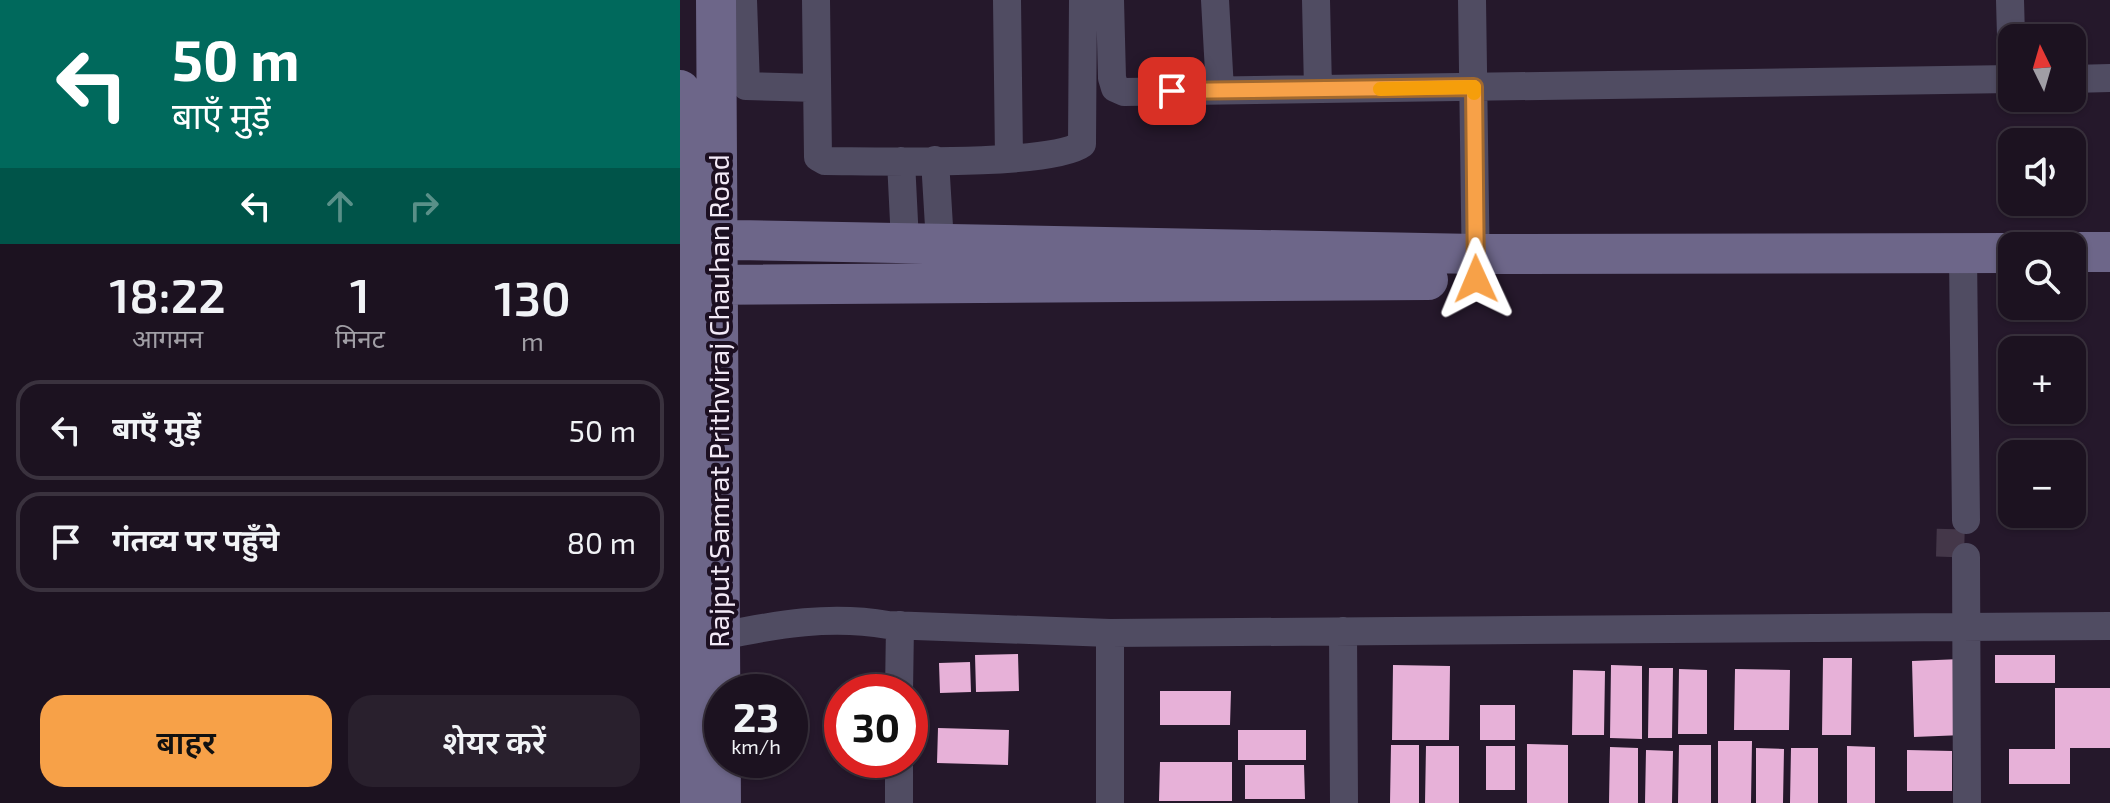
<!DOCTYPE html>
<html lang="hi">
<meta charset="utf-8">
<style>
:root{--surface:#1c1220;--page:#29202d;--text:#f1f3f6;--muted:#a09ea5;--line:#3a323e;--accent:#f7a148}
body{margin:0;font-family:"Exo 2","Noto Sans Devanagari",sans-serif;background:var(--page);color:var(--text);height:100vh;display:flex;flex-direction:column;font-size:30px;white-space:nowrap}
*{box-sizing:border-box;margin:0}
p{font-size:26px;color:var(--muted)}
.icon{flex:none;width:44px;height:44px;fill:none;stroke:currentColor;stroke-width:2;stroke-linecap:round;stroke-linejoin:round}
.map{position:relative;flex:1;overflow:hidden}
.side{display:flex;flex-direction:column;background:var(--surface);width:680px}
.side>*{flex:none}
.hud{background:#00695c;color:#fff;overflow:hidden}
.needle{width:52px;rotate:355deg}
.buttons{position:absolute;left:1318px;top:24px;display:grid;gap:16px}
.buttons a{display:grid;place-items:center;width:88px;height:88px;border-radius:16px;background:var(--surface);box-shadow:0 2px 6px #0004,0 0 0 2px var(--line);font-size:40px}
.speed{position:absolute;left:24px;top:674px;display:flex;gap:16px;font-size:40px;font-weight:700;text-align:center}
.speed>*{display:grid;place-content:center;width:104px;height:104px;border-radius:50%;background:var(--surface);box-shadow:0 2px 6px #0004,0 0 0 2px var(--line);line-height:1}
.speed small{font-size:20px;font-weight:400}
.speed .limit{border:12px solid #d22;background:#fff;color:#111}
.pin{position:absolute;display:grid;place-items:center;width:68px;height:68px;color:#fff;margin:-34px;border-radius:16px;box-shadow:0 4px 12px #0006}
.me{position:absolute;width:88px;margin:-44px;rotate:359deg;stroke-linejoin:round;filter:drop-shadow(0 0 6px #0008)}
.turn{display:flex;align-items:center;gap:28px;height:168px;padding:0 40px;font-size:36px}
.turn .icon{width:104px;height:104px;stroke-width:2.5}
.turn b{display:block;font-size:56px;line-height:68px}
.lanes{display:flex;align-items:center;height:76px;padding:0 40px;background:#0003;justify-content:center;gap:40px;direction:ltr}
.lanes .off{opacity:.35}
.eta{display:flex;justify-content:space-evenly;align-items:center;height:136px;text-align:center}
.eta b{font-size:48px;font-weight:600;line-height:56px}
.cta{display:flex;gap:16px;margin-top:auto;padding:16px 40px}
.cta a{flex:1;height:92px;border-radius:24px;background:var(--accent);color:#111;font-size:32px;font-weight:600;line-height:92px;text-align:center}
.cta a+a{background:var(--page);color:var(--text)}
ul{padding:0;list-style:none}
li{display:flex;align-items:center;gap:24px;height:100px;margin:0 16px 12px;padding:0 24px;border:4px solid var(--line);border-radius:24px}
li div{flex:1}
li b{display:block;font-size:30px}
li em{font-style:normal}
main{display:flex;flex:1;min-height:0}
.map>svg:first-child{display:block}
.building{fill:#e7b1d8}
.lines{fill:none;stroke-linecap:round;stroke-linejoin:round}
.street-tunnel{stroke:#443749;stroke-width:28;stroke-dasharray:28 14;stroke-linecap:butt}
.street{stroke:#504c62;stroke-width:28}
.secondary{stroke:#6d6689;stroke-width:40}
.route-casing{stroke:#a1692f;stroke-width:20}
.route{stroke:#f7a148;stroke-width:14}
.slow{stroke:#f59e0b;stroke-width:14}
.labels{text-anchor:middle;stroke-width:8;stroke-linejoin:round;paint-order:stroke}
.street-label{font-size:28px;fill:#f2e9f6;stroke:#1c0f21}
</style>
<main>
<section class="side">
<div class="hud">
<div class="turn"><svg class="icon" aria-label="left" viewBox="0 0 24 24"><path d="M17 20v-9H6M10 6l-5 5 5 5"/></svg><div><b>50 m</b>बाएँ मुड़ें</div></div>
<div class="lanes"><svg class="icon" aria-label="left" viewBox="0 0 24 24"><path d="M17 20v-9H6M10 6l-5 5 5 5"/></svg><svg class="icon off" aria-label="ahead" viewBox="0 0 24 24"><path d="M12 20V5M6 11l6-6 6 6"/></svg><svg class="icon off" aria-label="right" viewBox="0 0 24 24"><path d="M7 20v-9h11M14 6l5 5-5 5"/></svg></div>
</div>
<div class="eta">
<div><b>18:22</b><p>आगमन</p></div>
<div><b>1</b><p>मिनट</p></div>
<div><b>130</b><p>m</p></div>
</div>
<ul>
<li><svg class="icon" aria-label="left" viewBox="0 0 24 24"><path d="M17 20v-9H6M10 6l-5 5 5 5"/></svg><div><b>बाएँ मुड़ें</b></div><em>50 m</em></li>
<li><svg class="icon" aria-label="arrive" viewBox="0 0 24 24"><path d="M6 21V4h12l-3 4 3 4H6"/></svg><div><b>गंतव्य पर पहुँचे</b></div><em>80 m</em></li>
</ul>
<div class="cta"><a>बाहर</a><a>शेयर करें</a></div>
</section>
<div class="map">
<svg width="1430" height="803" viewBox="0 0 1430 803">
<rect width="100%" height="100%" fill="#25182b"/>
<!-- building -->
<path class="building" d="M338,654l1,37 -43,1 -1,-37z
M1315,655h60v28h-60z
M1143,658h29l-1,77h-29z
M1281,659l2,76 -49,2 -2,-76z
M290,662l1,30 -31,1 -1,-30z
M713,665l57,1 -1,74h-57z
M931,665l31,1v73l-32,-1z
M969,668h24l-1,70h-24z
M999,669l28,1v64h-29z
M1055,669l55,1 -1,60h-55z
M893,670l32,1 -1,64h-32z
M1375,688h55v60h-40v36h-61v-35h46z
M480,691h71l-1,34h-70z
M800,705h35v35h-35z
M258,728l71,2 -1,35 -71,-2z
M558,730h68v30h-68z
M1038,741h34l-1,62h-33z
M847,744l41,1v58h-41z
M711,745h28v58h-29z
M999,745h32v58h-33z
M746,746h33v57h-34z
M806,746h29v44h-29z
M1167,746l28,1v56h-28z
M930,747l28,1v55h-29z
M1076,748l28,1 -1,54h-27z
M1111,748h27v55h-28z
M966,750l27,1 -1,52h-27z
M1227,750l45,1v40h-45z
M480,762h72v39h-73z
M565,765h59l1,34h-60z"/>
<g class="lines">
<!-- street-tunnel -->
<path class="street-tunnel" d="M1270,557l1,-37"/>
<!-- street -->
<path class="street" d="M63,0l3,86 71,2
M136,0l2,157 7,4c47,0 226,6 257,-17l1,-144
M327,0l2,158
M430,0l2,78 3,10 9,4 888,-13
M535,0l5,90
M636,0l2,89
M792,0l4,279
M1330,0l2,73
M1392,79l38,-1
M255,160l5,83
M221,161l4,81
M1283,254l3,266
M1286,557l1,246
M663,631l1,172
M430,633v170
M41,636c57,-12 110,-21 167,-11l222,8 1000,-7
M219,692l1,-67
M219,803v-43"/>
<!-- secondary -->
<path class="secondary" d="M36,0l5,803
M0,90l10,544 -2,169
M3,239l793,15 536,-1
M1392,252h38
M4,285l744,-5"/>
</g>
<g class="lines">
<!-- route casing -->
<g class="route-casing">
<path id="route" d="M492,91l302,-4 2,192"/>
</g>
<!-- route -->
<use href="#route" class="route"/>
<!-- slow -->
<path class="slow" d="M700,89l94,-2v6"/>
</g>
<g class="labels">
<!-- street labels -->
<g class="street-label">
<text transform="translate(39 401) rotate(-90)" y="10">Rajput Samrat Prithviraj Chauhan Road</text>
</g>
</g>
</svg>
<div class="buttons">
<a><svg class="needle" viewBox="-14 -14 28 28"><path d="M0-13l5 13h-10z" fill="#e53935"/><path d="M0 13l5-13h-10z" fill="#a09ea5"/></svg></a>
<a><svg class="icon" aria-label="sound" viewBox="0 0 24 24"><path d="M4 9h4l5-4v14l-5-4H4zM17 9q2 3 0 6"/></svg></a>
<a><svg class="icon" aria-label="search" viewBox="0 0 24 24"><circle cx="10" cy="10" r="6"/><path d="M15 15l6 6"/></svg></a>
<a>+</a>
<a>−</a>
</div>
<div class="speed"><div>23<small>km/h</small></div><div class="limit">30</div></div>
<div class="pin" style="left:492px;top:91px;background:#d93025"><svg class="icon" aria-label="arrive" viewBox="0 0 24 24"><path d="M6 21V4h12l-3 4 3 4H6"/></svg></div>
<svg class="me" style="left:796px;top:279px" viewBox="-20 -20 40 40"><path d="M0-17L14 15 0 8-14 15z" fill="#f7a148" stroke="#fff" stroke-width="4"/></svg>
</div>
</main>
